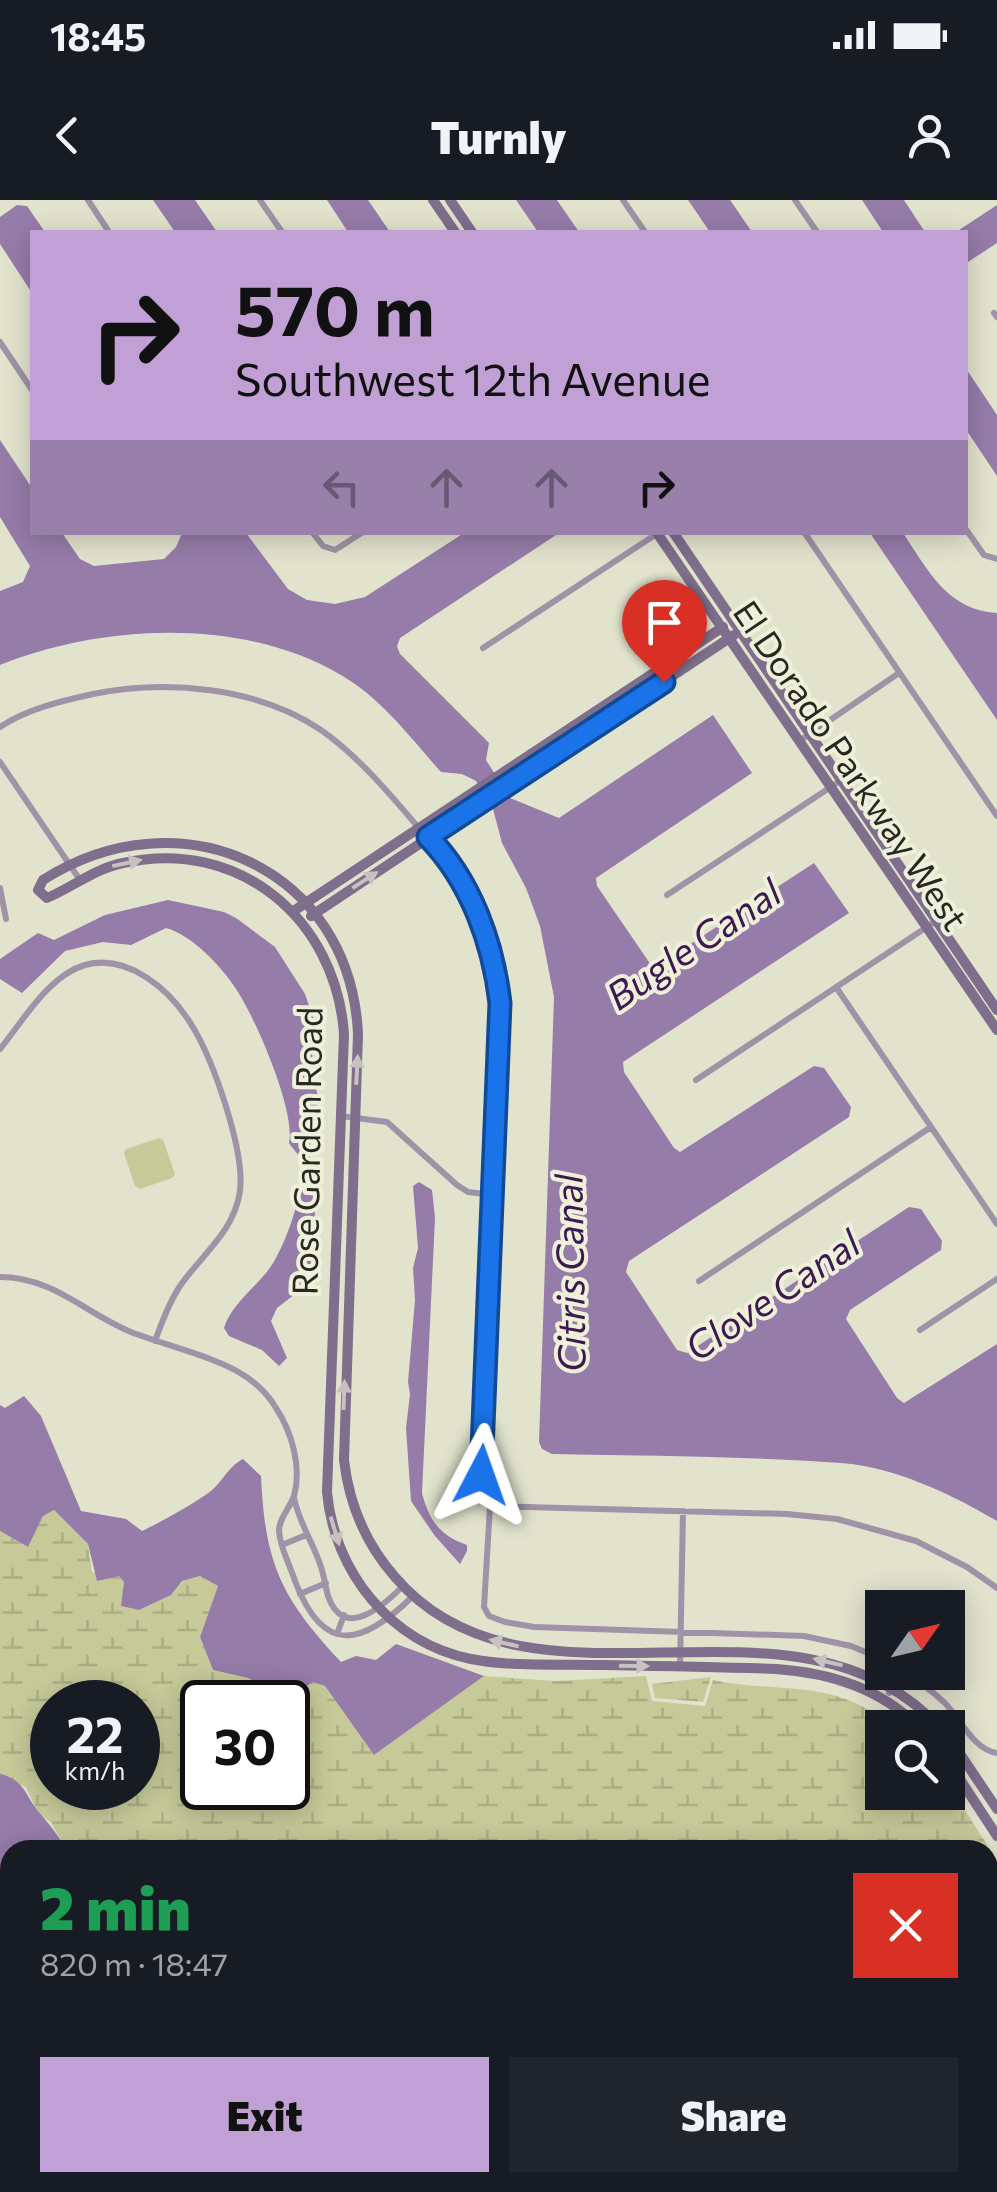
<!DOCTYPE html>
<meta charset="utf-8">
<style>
:root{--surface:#171b24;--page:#20242c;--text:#f1f3f6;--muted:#9ea1a6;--accent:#c0a0d5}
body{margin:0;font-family:Commissioner,sans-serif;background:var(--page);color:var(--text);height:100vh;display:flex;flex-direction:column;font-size:38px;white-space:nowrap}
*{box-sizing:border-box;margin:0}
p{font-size:32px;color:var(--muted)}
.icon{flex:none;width:55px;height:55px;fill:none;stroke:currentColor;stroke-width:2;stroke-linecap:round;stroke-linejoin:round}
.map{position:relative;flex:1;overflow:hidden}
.sheet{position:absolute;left:0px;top:1640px;width:998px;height:352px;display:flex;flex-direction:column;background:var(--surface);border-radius:30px 30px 0 0;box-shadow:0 5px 25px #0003}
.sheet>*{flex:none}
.banner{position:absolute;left:30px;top:30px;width:938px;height:305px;border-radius:0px;box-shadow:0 5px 25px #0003;background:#c0a0d5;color:#111;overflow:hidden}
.needle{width:65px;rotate:56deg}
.buttons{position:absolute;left:865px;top:1390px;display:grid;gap:20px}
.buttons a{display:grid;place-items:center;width:100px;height:100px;border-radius:0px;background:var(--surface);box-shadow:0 5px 25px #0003;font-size:50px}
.speed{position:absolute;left:30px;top:1480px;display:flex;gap:20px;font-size:50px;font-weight:700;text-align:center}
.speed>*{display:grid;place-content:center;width:130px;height:130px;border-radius:50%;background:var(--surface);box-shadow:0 5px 25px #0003;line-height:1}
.speed small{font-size:25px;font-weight:400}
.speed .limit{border:5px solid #111;border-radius:15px;background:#fff;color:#111}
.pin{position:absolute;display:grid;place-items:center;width:85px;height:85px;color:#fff;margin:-102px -42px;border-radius:50% 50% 50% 0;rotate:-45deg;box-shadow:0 0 10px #0007}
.pin .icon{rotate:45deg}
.me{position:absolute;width:110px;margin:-55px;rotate:4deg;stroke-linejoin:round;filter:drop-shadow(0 0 8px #0008)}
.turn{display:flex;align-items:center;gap:35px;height:210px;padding:0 40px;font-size:45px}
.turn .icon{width:130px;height:130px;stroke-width:2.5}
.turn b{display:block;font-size:70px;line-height:85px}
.lanes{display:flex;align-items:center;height:95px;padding:0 40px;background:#0003;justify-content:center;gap:50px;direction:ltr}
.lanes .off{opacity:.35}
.round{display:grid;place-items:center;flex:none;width:105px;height:105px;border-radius:0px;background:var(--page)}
.headline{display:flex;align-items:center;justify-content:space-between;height:170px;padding:0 40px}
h1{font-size:60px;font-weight:800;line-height:75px;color:#1e9e55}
.action{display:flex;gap:20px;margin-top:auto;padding:20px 40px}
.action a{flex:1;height:115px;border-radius:0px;background:var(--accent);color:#111;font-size:40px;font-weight:800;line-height:115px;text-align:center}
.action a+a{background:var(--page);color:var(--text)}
.status{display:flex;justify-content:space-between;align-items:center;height:70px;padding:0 50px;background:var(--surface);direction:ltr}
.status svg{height:28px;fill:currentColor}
header{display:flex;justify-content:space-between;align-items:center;height:130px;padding:0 40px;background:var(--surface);font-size:45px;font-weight:800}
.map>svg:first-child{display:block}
.wetland{fill:url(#wetland-marsh);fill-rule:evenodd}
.pitch{fill:#c6ca99}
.water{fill:#967ca9}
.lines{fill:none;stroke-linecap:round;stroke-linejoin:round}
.street{stroke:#9f93a8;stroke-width:6}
.secondary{stroke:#7f6e8c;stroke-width:10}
.oneway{fill:#c7c2bf}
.route-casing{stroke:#114b97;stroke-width:25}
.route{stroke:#1a73e8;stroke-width:18}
.labels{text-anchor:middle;stroke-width:8;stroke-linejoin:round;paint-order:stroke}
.street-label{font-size:35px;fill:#272820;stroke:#eef0da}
.water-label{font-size:38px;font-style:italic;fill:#3d1951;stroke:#eef0da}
</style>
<div class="status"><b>18:45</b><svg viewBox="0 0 49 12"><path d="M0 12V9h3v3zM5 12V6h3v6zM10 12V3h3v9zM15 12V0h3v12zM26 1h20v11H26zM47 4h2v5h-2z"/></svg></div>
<header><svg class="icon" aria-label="back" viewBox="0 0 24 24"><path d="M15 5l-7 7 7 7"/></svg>Turnly<svg class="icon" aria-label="person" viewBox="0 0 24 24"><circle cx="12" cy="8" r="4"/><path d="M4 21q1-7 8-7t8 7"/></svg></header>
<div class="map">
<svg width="997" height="1992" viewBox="0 0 997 1992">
<defs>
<pattern id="wetland-marsh" width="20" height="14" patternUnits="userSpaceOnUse" patternTransform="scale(2.5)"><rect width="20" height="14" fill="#c6ca99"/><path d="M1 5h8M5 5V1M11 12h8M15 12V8" fill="none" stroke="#aaae84"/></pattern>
</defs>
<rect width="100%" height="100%" fill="#e1e3cd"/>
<!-- wetland -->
<path class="wetland" d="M54,1310l34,34 4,28 27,4 6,6 -3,24 17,4 32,-15 11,-14 18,-5 18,10 -18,51 13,33 35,8 38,21 27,-17 12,4 49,69 110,-79 72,5 90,-5 6,25 53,5 8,-26c40,9 80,5 120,15 20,5 40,17 59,26l7,6 -17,1v64h66v-8l49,76v332h-499l-7,-9 497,-1v-332h-921l-16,-27 -14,-12 -11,-24 -26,-12v-244l28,16 15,-31zM52,1502h86v86h-86zM202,1502h86v86h-86z
M711,1477l-8,25 -48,-4 -3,-14z
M0,1788l10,3v191h444l6,10h-460z"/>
<!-- pitch -->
<path class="pitch" d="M159,938l4,2 12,34 -3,4 -32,11 -5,-3 -11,-33 2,-4z"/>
<!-- water -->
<path class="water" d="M153,0h42l22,32h-42z
M327,0h41l22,32h-42z
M516,0h41l22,32h-41z
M688,0h42l22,32h-42z
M862,0h42l21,32h-42z
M17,5l10,1 18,26h-13v61l-32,-49v-27z
M997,5v38l-32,21v-32h-9z
M965,167l32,48v61l-32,-48z
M0,240l32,48v44l30,1 18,26 14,7 70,-7 12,-12 6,-14h64l42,56 19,11 28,4 30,-7 99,-64h95l-159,105 -3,8 3,8 89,89 -3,17 24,38 49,20 154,-103 39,58 -156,105 1,8 54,79 9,-1 154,-101 35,50 -226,149 1,10 50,76 6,4 134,-86 10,2 27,39 -2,10 -220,144 -3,11 51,78 10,3 222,-146 12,2 21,32 -1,9 -91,60 -4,9 51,79 7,5 93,-59v177c-46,-27 -102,-54 -156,-58 -96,-7 -193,-7 -289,-9l-10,-5 -3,-7 15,-445 -14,-71 -14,-38 -24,-45 -9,-34 -17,-28 -14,-7 -21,-2c-27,-30 -53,-65 -86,-88 -99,-68 -248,-62 -355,-19v-74l23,-9 7,-16 -30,-49z
M870,333h33c25,37 44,77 94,80v107z
M168,700l56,12 12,6 39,29 30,47 8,23 -1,51 6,29 -3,39 -8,13 11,27 -8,97 -11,18 -22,17 -6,13 16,37 -8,8 -17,-16 -33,-14 -5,-8c7,-22 28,-38 42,-55 18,-21 40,-84 35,-111 -1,-8 -8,-12 -12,-19 7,-32 -34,-126 -53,-154 -14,-22 -44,-54 -70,-61l-35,17 -28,-3 -38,9 -43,42 -22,-14v-20l38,-26 16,7 51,-25z
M419,982l13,8 3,28 -13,275c7,27 18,43 45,52v6l-7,13 -25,-28 -24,-35 -5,-73 4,-34 -2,-12 7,-82 -2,-32 5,-20 -5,-62z
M24,1196l17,20 40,95 45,8 16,12c23,-11 44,-23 65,-37 15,-10 20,-27 36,-35l18,17c4,88 20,122 80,186l15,-6 20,4 20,-16 88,32 -110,79 -49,-69 -12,-4 -27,18 -38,-22 -35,-8 -13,-33 18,-51 -18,-10 -18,5 -11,14 -32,15 -18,-4 3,-24 -5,-6 -22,5 -9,-37 -34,-34 -11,6 -15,31 -28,-16v-126l5,3z
M0,1574c24,5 25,21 38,37 11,13 20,24 29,39h-57v141l-10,-3z"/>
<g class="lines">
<!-- street -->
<path class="street" d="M88,0l21,32
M260,0l22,32
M623,0l22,32
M795,0l22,32
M994,113l3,4
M0,142l32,48
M965,328l19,27 13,4
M312,332l11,14 12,4 28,-18
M804,332l193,284
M483,448l175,-115
M0,527c27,-18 61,-26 93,-33 72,-15 165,-7 228,36 37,26 68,63 97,97 46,51 75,107 82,176l-19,487 9,16
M798,542l101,-69
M0,562l80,118
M0,688l6,31
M667,695l173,-114
M836,787l161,237
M0,849c23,-28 49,-74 85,-84 43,-12 85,25 106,59 22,35 54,126 49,167 -6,41 -37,62 -60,95 -11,17 -18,36 -25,55
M696,880l240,-159
M341,916l46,6 70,63 11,7 25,3
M0,1077c53,0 85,36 131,55 33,13 86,25 114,44 12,8 24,20 31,32 16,24 26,60 18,88 -4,12 -15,22 -15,35 1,17 11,34 16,50 29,76 68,64 118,15
M699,1081l232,-154
M920,1130l77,-51
M294,1298c5,24 18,43 26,66 4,11 5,21 8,32 16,46 56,9 75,-10
M490,1306l297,8 50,5 79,22 51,26 30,21
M490,1306l-6,101 5,9 16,6 29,5 270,9 47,10 31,13
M282,1345l24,-10
M300,1394l26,-11
M337,1434l7,-19
M680,1467l3,-156
M906,1472c14,10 27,20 39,31 15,16 29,47 52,50
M889,1493l12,-21"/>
<!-- secondary -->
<path class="secondary" d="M433,0l22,32
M450,0l22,32
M673,332l324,478
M657,333l340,497
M292,712l431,-285
M311,716l423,-281
M920,1528c-40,-40 -89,-55 -144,-59 -58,-2 -117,-3 -175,-4 -43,-1 -88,2 -130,-6 -80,-16 -137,-87 -144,-167l17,-458c-8,-115 -105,-197 -221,-171 -29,6 -50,24 -76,35l-9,-8 5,-10c136,-87 307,-14 315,154l-14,426c5,44 22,84 51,117 136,159 400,-8 545,151
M948,1536l49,73
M948,1561l49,75"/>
</g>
<!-- one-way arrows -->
<defs><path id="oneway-solid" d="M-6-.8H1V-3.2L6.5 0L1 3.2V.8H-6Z" transform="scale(2.5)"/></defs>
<g class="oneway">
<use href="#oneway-solid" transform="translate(127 663) rotate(-12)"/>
<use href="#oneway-solid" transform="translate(365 680) rotate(-33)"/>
<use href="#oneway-solid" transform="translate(357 870) rotate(-87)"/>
<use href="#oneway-solid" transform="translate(344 1195) rotate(-88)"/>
<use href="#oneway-solid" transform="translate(335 1331) rotate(73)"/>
<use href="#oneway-solid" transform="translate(504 1443) rotate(-167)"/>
<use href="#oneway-solid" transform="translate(828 1462) rotate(-167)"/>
<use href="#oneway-solid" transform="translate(634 1466) rotate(1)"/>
</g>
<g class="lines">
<!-- route casing -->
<g class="route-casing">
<path id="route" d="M481,1275l19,-472c-7,-60 -29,-122 -72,-166l236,-155"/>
</g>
<!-- route -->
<use href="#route" class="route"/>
</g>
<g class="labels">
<!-- street labels -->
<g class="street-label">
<text transform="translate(850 566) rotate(56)" y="12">El Dorado Parkway West</text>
<text transform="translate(308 951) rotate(-89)" y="12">Rose Garden Road</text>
</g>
<!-- water labels -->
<g class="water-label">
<text transform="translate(694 745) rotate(-34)" y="13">Bugle Canal</text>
<text transform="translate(571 1073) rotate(-91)" y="13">Citris Canal</text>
<text transform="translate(773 1096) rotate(-34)" y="13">Clove Canal</text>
</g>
</g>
</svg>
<div class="buttons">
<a><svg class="needle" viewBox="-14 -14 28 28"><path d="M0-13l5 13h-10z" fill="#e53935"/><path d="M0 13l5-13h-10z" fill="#9ea1a6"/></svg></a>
<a><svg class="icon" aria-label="search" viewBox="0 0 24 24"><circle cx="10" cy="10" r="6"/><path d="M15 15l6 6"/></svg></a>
</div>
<div class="speed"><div>22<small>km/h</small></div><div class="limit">30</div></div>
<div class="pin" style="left:664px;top:482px;background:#d93025"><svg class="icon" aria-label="arrive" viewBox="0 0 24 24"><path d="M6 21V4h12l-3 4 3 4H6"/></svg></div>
<svg class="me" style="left:481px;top:1275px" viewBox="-20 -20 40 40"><path d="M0-17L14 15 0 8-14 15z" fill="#1a73e8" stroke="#fff" stroke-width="4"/></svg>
<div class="banner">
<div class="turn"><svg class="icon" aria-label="right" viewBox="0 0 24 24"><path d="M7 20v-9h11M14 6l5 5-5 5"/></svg><div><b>570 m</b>Southwest 12th Avenue</div></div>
<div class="lanes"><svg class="icon off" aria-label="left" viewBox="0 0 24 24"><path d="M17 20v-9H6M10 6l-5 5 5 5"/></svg><svg class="icon off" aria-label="ahead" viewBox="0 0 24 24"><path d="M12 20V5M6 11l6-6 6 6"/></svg><svg class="icon off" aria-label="ahead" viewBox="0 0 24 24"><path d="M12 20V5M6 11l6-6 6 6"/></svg><svg class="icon" aria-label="right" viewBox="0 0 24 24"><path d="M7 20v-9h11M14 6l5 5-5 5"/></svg></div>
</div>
<section class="sheet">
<div class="headline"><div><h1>2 min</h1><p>820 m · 18:47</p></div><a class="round" style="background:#d93025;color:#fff"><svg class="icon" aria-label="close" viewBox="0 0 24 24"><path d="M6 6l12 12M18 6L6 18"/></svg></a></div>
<div class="action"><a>Exit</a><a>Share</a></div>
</section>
</div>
